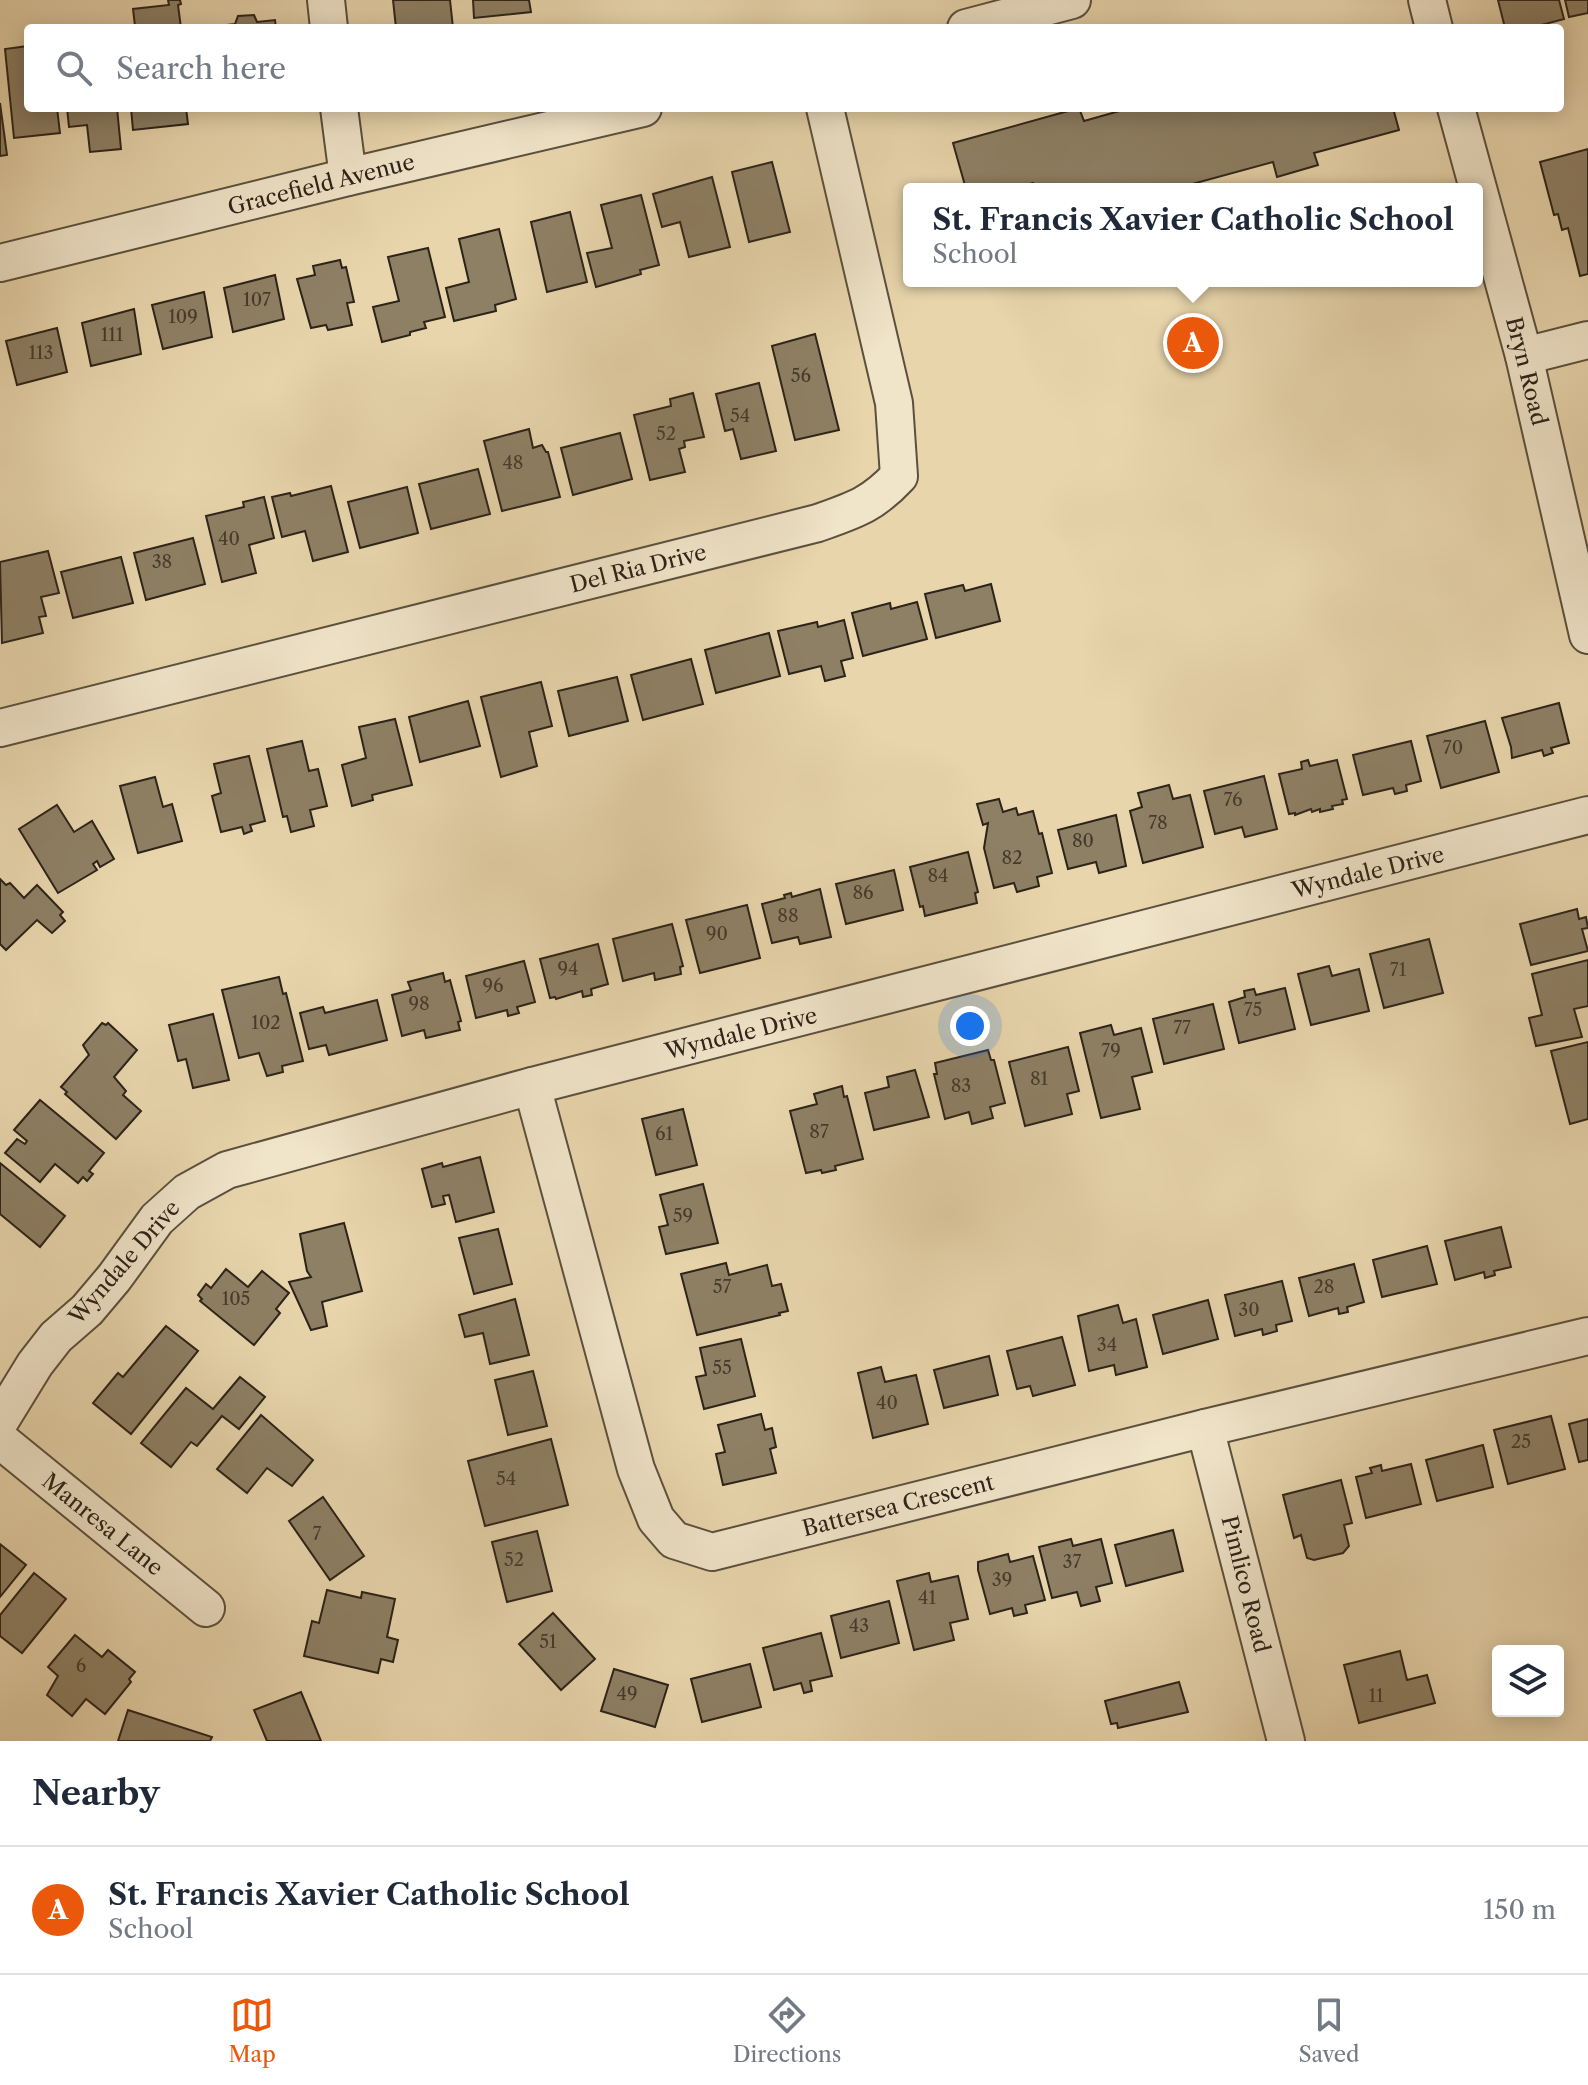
<!DOCTYPE html>
<style>
body{margin:0;font-family:"Libre Caslon Text",serif;background:#f6f6f7;color:#1f2937}
.controls{position:absolute;right:24px;bottom:24px;display:grid;overflow:hidden;border-radius:8px;box-shadow:0 4px 20px #0003}
.controls button{width:72px;height:72px;display:grid;place-items:center;padding:0;border:0;border-bottom:2px solid #e0e1e3;background:#fff;color:#1f2937;font:40px sans-serif}
.you{position:absolute;left:970px;top:1026px;width:28px;height:28px;margin:-20px;border:6px solid #fff;border-radius:50%;background:#1a73e8;box-shadow:0 0 0 12px #1a73e833}
.badge{display:grid;place-items:center;width:52px;height:52px;border-radius:50%;background:#ea580c;color:#fff;font-size:26px;font-weight:700}
.pin{position:absolute;translate:-50% -50%;border:4px solid #fff;box-shadow:0 2px 8px #0006}
.popup{position:absolute;left:903px;top:183px;width:580px;height:104px;box-sizing:border-box;display:grid;place-content:center;border-radius:8px;background:#fff;filter:drop-shadow(0 2px 6px #0005);font-size:26px;white-space:nowrap;color:#747a83}
.popup b{font-size:30px;color:#1f2937}
.popup::after{content:'';position:absolute;left:50%;top:100%;margin-left:-16px;border:16px solid transparent;border-top-color:#fff}
.list{margin:0;padding:0;list-style:none}
h2{display:flex;justify-content:space-between;align-items:center;height:104px;margin:0;padding:0 32px;font-size:34px}
h2 small{font-size:26px;font-weight:400;color:#747a83}
.list li{display:grid;grid-template-columns:52px 1fr auto;gap:24px;align-items:center;box-sizing:border-box;height:128px;padding:0 32px;border-top:2px solid #e0e1e3}
.list b{display:block;font-size:30px;white-space:nowrap}
.list p{margin:0;font-size:26px;white-space:nowrap;color:#747a83}
.list em{font-size:26px;font-style:normal;color:#747a83}
.icon{flex:none;width:44px;height:44px;fill:none;stroke:currentColor;stroke-width:2;stroke-linecap:round;stroke-linejoin:round}
.map{position:relative;flex:none;width:1588px;height:1741px;overflow:hidden}
.search{position:absolute;background:#fff;box-shadow:0 4px 20px #0003;left:24px;right:24px;top:24px;height:88px;display:flex;align-items:center;gap:20px;box-sizing:border-box;padding:0 28px;border-radius:8px;color:#747a83;font-size:30px}
.sheet{height:232px;background:#fff}
nav{display:flex;justify-content:space-around;align-items:center;box-sizing:border-box;height:112px;border-top:2px solid #e0e1e3;background:#fff;font-size:22px;color:#747a83}
nav a{display:grid;justify-items:center;gap:4px}
nav .on{color:#ea580c}
.map>svg:first-child{display:block}
.building{fill:#8e8065;stroke:#2c2319;stroke-width:2}
.lines{fill:none;stroke-linecap:round;stroke-linejoin:round}
.street-casing{stroke:#5b503e;stroke-width:40}
.street{stroke:#f0e4c9;stroke-width:36}
.labels{text-anchor:middle;stroke-width:7;stroke-linejoin:round;paint-order:stroke}
.number-label{font-size:18px;fill:#443a2c}
.street-label{font-size:22px;fill:#2c2319;stroke:#f0e4c9}
</style>
<div class="map">
<svg width="1588" height="1741" viewBox="0 0 1588 1741">
<rect width="100%" height="100%" fill="#e8d5ac"/>
<filter id="stains"><feTurbulence type="fractalNoise" baseFrequency=".0025" numOctaves="4"/><feColorMatrix values="0 0 0 0 .2 0 0 0 0 .09 0 0 0 0 .02 0 0 0 .5 -.17"/></filter>
<radialGradient id="worn" r=".72"><stop offset=".6" stop-color="#630" stop-opacity="0"/><stop offset="1" stop-color="#630" stop-opacity=".3"/></radialGradient>
<g class="building">
<path d="M168 0H180L181 4 178 5 181 28 135 26 133 9 169 5Z"/>
<path d="M393 0H450L453 28H396Z"/>
<path d="M473 0H529L531 12 474 18Z"/>
<path d="M1498 0H1559L1564 19 1530 28H1505Z"/>
<path d="M1565 0H1588V13L1569 17Z"/>
<path d="M254 15 257 22 275 20 276 28H202L235 24 238 16Z"/>
<path d="M28 46V108H57L60 133 14 138 5 49Z"/>
<path d="M0 103 7 155 0 156Z"/>
<path d="M67 108H117L121 149 90 152 87 125 69 127Z"/>
<path d="M131 108H186L188 124 133 130Z"/>
<path d="M1079 108 1084 121 1130 108H1393L1399 130 1314 153 1318 165 1277 177 1273 162 1174 189H1034L1033 183 1012 189H966L953 143Z"/>
<path d="M1588 149V274L1580 276 1568 228 1562 230 1558 214 1554 215 1540 162Z"/>
<path d="M772 162 790 232 749 242 732 172Z"/>
<path d="M712 177 730 247 689 257 680 222 662 227 653 194Z"/>
<path d="M641 195 659 265 640 270 641 274 596 287 587 253 612 248 601 205Z"/>
<path d="M570 212 587 282 547 292 531 222Z"/>
<path d="M499 229 516 299 495 305 496 311 454 321 446 288 469 282 459 239Z"/>
<path d="M428 248 445 317 424 322 426 328 410 332V335L382 342 373 307 399 301 388 257Z"/>
<path d="M340 260 342 268 346 267 354 302 347 303 352 325 328 330 326 325 311 328 297 279 315 275 313 266Z"/>
<path d="M275 275 284 319 233 332 224 288Z"/>
<path d="M204 292 212 337 163 349 152 305Z"/>
<path d="M134 309 141 354 91 366 82 323Z"/>
<path d="M57 328 67 372 17 385 6 341Z"/>
<path d="M815 334 839 430 795 440 772 346Z"/>
<path d="M759 383 776 451 741 459 733 429 725 431 716 394Z"/>
<path d="M693 393 704 437 684 441 685 447 679 449 685 472 650 480 634 415 671 406 670 399Z"/>
<path d="M529 429 533 448 542 445 546 452H548L560 497 502 511 484 441Z"/>
<path d="M620 433 632 479 573 495 561 448Z"/>
<path d="M478 469 490 514 431 529 419 484Z"/>
<path d="M331 486 348 552 313 561 305 531 282 537 272 497 290 493 291 496Z"/>
<path d="M407 487 418 533 360 548 348 502Z"/>
<path d="M264 497 274 538 249 545 256 573 222 582 206 516 244 507 243 502Z"/>
<path d="M193 538 205 584 146 600 134 553Z"/>
<path d="M48 551 59 593 41 597 46 616 39 617 43 633 2 643 0 562Z"/>
<path d="M121 557 133 603 73 618 61 572Z"/>
<path d="M991 584 1000 621 936 638 925 594 963 585 965 591Z"/>
<path d="M917 602 927 639 863 656 852 613 890 603 891 609Z"/>
<path d="M844 620 853 658 841 661 845 676 825 681 821 666 789 674 778 631 817 622 818 627Z"/>
<path d="M769 633 780 676 716 693 705 650Z"/>
<path d="M691 659 703 704 643 720 631 675Z"/>
<path d="M617 677 628 721 569 736 558 691Z"/>
<path d="M541 682 552 726 529 732 537 766 501 777 481 697Z"/>
<path d="M468 701 480 746 420 762 409 717Z"/>
<path d="M1559 703 1569 743 1551 748 1553 753 1544 756 1542 750 1512 758 1511 747 1502 718Z"/>
<path d="M395 719 412 785 372 795 373 800 352 806 342 765 366 758 359 727Z"/>
<path d="M1485 721 1499 772 1441 788 1427 736Z"/>
<path d="M302 741 309 771 318 769 327 806 310 810 314 826 291 832 287 816 283 817 267 749Z"/>
<path d="M1411 741 1421 781 1406 785 1407 791 1395 794 1393 788 1363 795 1353 755Z"/>
<path d="M249 756 265 821 250 825 252 831 244 834 242 827 221 832 212 796 221 793 214 764Z"/>
<path d="M1308 760 1310 766 1337 760 1347 799 1342 800 1343 804 1332 806 1333 809 1320 812V809L1312 812 1311 809 1295 815V813L1289 814 1279 774 1302 769 1301 762Z"/>
<path d="M1264 776 1277 829 1245 837 1242 827 1215 834 1204 791Z"/>
<path d="M155 777 163 807 172 804 182 841 138 853 120 786Z"/>
<path d="M1169 785 1173 799 1190 795 1203 847 1143 863 1130 811 1142 807 1138 793Z"/>
<path d="M999 799 1003 812 1016 808 1018 815 1033 811 1039 834 1042 833 1052 873 1037 877 1039 886 1017 892 1014 883 994 888 984 848 988 823 983 825 977 804Z"/>
<path d="M57 805 74 832 92 821 114 859 100 867 97 861 93 864 97 870 58 893 19 829Z"/>
<path d="M1116 815 1126 866 1099 873 1096 862 1068 869 1058 830Z"/>
<path d="M968 852 978 892 975 893 977 903 925 916 923 906 920 907 910 867Z"/>
<path d="M894 870 903 910 846 924 836 884Z"/>
<path d="M0 879 6 885 10 883 24 898 37 885 63 912 60 915 65 921 52 933 37 920 6 950 0 944Z"/>
<path d="M820 889 831 937 800 944 798 937 772 943 762 904 785 898 784 895 791 893 792 897Z"/>
<path d="M747 905 760 958 700 973 686 920Z"/>
<path d="M1577 909 1579 919 1586 917 1588 928 1582 929 1588 951 1531 965 1520 924Z"/>
<path d="M672 924 683 966 680 967 681 974 655 980 654 973 623 981 613 939Z"/>
<path d="M1429 939 1443 993 1384 1008 1370 954Z"/>
<path d="M598 944 608 984 591 989 592 995 583 997 582 991 556 999 555 997 550 998 540 959Z"/>
<path d="M1588 960V1006L1574 1009 1582 1037 1536 1046 1529 1018 1542 1015 1532 974Z"/>
<path d="M524 961 535 1002 517 1007 519 1013 508 1016 507 1010 476 1018 466 976Z"/>
<path d="M1329 966 1332 976 1359 969 1369 1011 1311 1025 1298 974Z"/>
<path d="M443 973 445 982 450 980 461 1021 458 1022 460 1030 426 1038 424 1030 402 1036 392 995 411 990 408 982Z"/>
<path d="M279 977 283 994 286 993 303 1061 282 1066 283 1072 267 1076 259 1053 239 1058 222 990Z"/>
<path d="M1285 988 1295 1029 1239 1043 1229 1002 1245 997 1244 991 1254 989 1256 995Z"/>
<path d="M377 1000 387 1040 329 1055 326 1045 309 1049 300 1013 323 1007 325 1013Z"/>
<path d="M1213 1004 1224 1049 1164 1064 1153 1019Z"/>
<path d="M213 1014 229 1080 193 1088 186 1059 178 1061 169 1025Z"/>
<path d="M102 1023 106 1025 108 1023 137 1050 114 1077 126 1091 123 1095 141 1111 116 1139 65 1094 67 1092 61 1087 89 1055 83 1045Z"/>
<path d="M1111 1025 1114 1035 1141 1028 1152 1072 1132 1077 1140 1109 1101 1118 1080 1033Z"/>
<path d="M1588 1042V1119L1570 1124 1551 1051Z"/>
<path d="M1068 1047 1079 1091 1067 1094 1072 1114 1025 1126 1009 1062Z"/>
<path d="M988 1050 991 1060H994L1005 1103 990 1107 993 1118 972 1124 969 1112 945 1119 934 1074H937L935 1063Z"/>
<path d="M915 1070 929 1117 874 1130 865 1093 889 1087 887 1077Z"/>
<path d="M842 1086 844 1097 847 1096 863 1159 835 1166 836 1170 822 1173 821 1170 806 1173 790 1111 817 1104 814 1094Z"/>
<path d="M40 1100 104 1153 89 1171 93 1174 87 1181 83 1177 78 1183 55 1164 40 1182 5 1153 17 1139 25 1144 27 1141 14 1130Z"/>
<path d="M683 1109 697 1165 656 1175 642 1119Z"/>
<path d="M480 1157 494 1212 456 1222 449 1195 443 1196 445 1204 432 1207 422 1169 442 1163 443 1167Z"/>
<path d="M0 1163 65 1216 40 1247 0 1214Z"/>
<path d="M703 1184 718 1243 666 1254 659 1227 668 1225 660 1195Z"/>
<path d="M344 1223 362 1291 322 1302 327 1326 311 1330 289 1282 311 1277 307 1271 300 1234Z"/>
<path d="M1501 1227 1511 1267 1494 1271 1495 1275 1485 1278 1484 1272 1455 1280 1445 1241Z"/>
<path d="M498 1229 512 1284 474 1294 459 1238Z"/>
<path d="M1427 1246 1437 1284 1382 1297 1373 1260Z"/>
<path d="M726 1263 729 1275 767 1265 772 1286 781 1284 788 1311 779 1313 780 1315 697 1335 681 1274Z"/>
<path d="M1354 1264 1364 1302 1347 1307 1348 1312 1339 1314 1338 1308 1309 1316 1299 1278Z"/>
<path d="M226 1269 248 1287 262 1271 289 1293 276 1309 280 1313 254 1345 200 1301 202 1299 198 1295 206 1284 211 1288Z"/>
<path d="M1282 1281 1292 1321 1276 1325 1277 1331 1263 1335 1262 1329 1235 1336 1225 1295Z"/>
<path d="M515 1299 529 1355 490 1364 483 1333 465 1337 459 1315Z"/>
<path d="M1208 1300 1218 1339 1163 1354 1153 1315Z"/>
<path d="M1118 1305 1123 1323 1136 1319 1147 1367 1116 1375 1114 1365 1089 1371 1078 1316Z"/>
<path d="M166 1326 198 1351 131 1434 93 1403 118 1373 123 1377Z"/>
<path d="M1062 1337 1075 1385 1033 1396 1030 1386 1017 1389 1007 1351Z"/>
<path d="M741 1339 755 1396 704 1409 696 1377 706 1375 700 1348Z"/>
<path d="M989 1356 998 1395 944 1408 934 1370Z"/>
<path d="M881 1367 885 1382 916 1375 928 1424 873 1438 858 1373Z"/>
<path d="M533 1371 547 1426 508 1435 495 1380Z"/>
<path d="M240 1377 265 1397 239 1429 222 1416 197 1446 191 1442 171 1467 141 1443 186 1388 213 1409Z"/>
<path d="M761 1414 765 1430 772 1428 776 1447 770 1449 776 1473 723 1485 716 1454 725 1452 718 1425Z"/>
<path d="M261 1415 313 1460 292 1486 267 1468 247 1493 217 1469Z"/>
<path d="M1551 1416 1565 1469 1508 1484 1494 1430Z"/>
<path d="M1588 1419V1460L1579 1462 1569 1424Z"/>
<path d="M551 1439 568 1505 485 1526 468 1461Z"/>
<path d="M1483 1445 1493 1487 1437 1501 1426 1460Z"/>
<path d="M1411 1464 1421 1504 1366 1518 1356 1477 1372 1473 1370 1468 1381 1465 1382 1471Z"/>
<path d="M1341 1480 1352 1523 1344 1525 1349 1546 1343 1553 1314 1560 1307 1558 1301 1535 1294 1538 1283 1495Z"/>
<path d="M323 1497 364 1556 330 1580 289 1521Z"/>
<path d="M1173 1530 1183 1571 1126 1586 1115 1545Z"/>
<path d="M537 1531 552 1591 507 1602 492 1542Z"/>
<path d="M1071 1539 1073 1546 1101 1539 1112 1583 1096 1587 1100 1601 1081 1606 1077 1592 1052 1598 1039 1547Z"/>
<path d="M0 1544 26 1565 0 1597Z"/>
<path d="M1008 1554 1010 1562 1033 1556 1045 1600 1025 1605 1027 1613 1014 1616 1012 1608 990 1614 978 1570V1562Z"/>
<path d="M34 1573 66 1599 22 1653 0 1636V1615Z"/>
<path d="M929 1573 931 1582 958 1576 968 1619 950 1623 954 1640 914 1650 897 1581Z"/>
<path d="M327 1590 361 1598 362 1592 395 1599 387 1637 398 1640 393 1662 381 1659 378 1673 304 1656 312 1621 319 1623Z"/>
<path d="M889 1601 899 1643 841 1658 831 1616Z"/>
<path d="M553 1613 595 1659 561 1690 519 1644Z"/>
<path d="M821 1633 832 1676 810 1681 812 1691 804 1693 801 1683 774 1690 763 1648Z"/>
<path d="M75 1635 102 1657 108 1650 135 1672 129 1679 131 1682 105 1714 86 1699 72 1716 47 1695 58 1676 48 1667Z"/>
<path d="M1400 1651 1407 1680 1427 1675 1435 1703 1359 1723 1344 1665Z"/>
<path d="M750 1664 761 1707 702 1722 691 1679Z"/>
<path d="M614 1669 668 1685 655 1727 601 1711Z"/>
<path d="M1179 1682 1188 1712 1118 1728 1117 1723 1111 1724 1105 1701Z"/>
<path d="M301 1692 321 1741H267L254 1710Z"/>
<path d="M128 1710 212 1737 210 1741H118Z"/>
</g>
<g class="lines">
<defs>
<g id="street">
<path d="M326 0 329 28"/>
<path d="M1427 0 1434 28"/>
<path d="M966 28 1072 0"/>
<path d="M339 108 348 177"/>
<path d="M1456 108 1524 356 1588 635"/>
<path d="M0 263 348 177 643 108"/>
<path d="M1524 356 1588 340"/>
<path d="M0 728 818 523C855 510 872 505 899 476L894 403 825 108"/>
<path d="M532 1086 636 1469 656 1519 674 1540 712 1552 1205 1428 1588 1336"/>
<path d="M0 1421 35 1364 56 1337 87 1310 114 1278 157 1219 187 1192 227 1170 532 1086 1588 815"/>
<path d="M1205 1428 1286 1741"/>
<path d="M0 1440 206 1608"/>
</g>
</defs>
<use href="#street" class="street-casing"/>
<use href="#street" class="street"/>
</g>
<g class="labels">
<g class="number-label">
<text x="257" y="306">107</text>
<text x="183" y="323">109</text>
<text x="112" y="341">111</text>
<text x="41" y="359">113</text>
<text x="801" y="382">56</text>
<text x="740" y="422">54</text>
<text x="666" y="440">52</text>
<text x="513" y="469">48</text>
<text x="229" y="545">40</text>
<text x="162" y="568">38</text>
<text x="1453" y="754">70</text>
<text x="1233" y="806">76</text>
<text x="1158" y="829">78</text>
<text x="1083" y="847">80</text>
<text x="1012" y="864">82</text>
<text x="938" y="882">84</text>
<text x="863" y="899">86</text>
<text x="788" y="922">88</text>
<text x="717" y="940">90</text>
<text x="568" y="975">94</text>
<text x="1398" y="976">71</text>
<text x="493" y="992">96</text>
<text x="419" y="1010">98</text>
<text x="1253" y="1016">75</text>
<text x="266" y="1029">102</text>
<text x="1182" y="1034">77</text>
<text x="1111" y="1057">79</text>
<text x="1039" y="1085">81</text>
<text x="961" y="1092">83</text>
<text x="819" y="1138">87</text>
<text x="664" y="1140">61</text>
<text x="683" y="1222">59</text>
<text x="722" y="1293">57</text>
<text x="1324" y="1293">28</text>
<text x="236" y="1305">105</text>
<text x="1249" y="1316">30</text>
<text x="1107" y="1351">34</text>
<text x="722" y="1374">55</text>
<text x="887" y="1409">40</text>
<text x="1521" y="1448">25</text>
<text x="506" y="1485">54</text>
<text x="317" y="1540">7</text>
<text x="514" y="1566">52</text>
<text x="1072" y="1568">37</text>
<text x="1002" y="1586">39</text>
<text x="927" y="1604">41</text>
<text x="859" y="1632">43</text>
<text x="548" y="1648">51</text>
<text x="81" y="1672">6</text>
<text x="627" y="1700">49</text>
<text x="1376" y="1702">11</text>
</g>
<g class="street-label">
<text transform="translate(321 184) rotate(-14)" y="8">Gracefield Avenue</text>
<text transform="translate(1527 371) rotate(76)" y="8">Bryn Road</text>
<text transform="translate(638 568) rotate(-14)" y="8">Del Ria Drive</text>
<text transform="translate(1368 872) rotate(-14)" y="8">Wyndale Drive</text>
<text transform="translate(741 1033) rotate(-14)" y="8">Wyndale Drive</text>
<text transform="translate(124 1262) rotate(-49)" y="8">Wyndale Drive</text>
<text transform="translate(898 1505) rotate(-14)" y="8">Battersea Crescent</text>
<text transform="translate(103 1524) rotate(39)" y="8">Manresa Lane</text>
<text transform="translate(1246 1584) rotate(76)" y="8">Pimlico Road</text>
</g>
</g>
<rect width="100%" height="100%" filter="url(#stains)"/>
<rect width="100%" height="100%" fill="url(#worn)"/>
</svg>
<div class="controls">
<button><svg class="icon" aria-label="layers" viewBox="0 0 24 24"><path d="M12 4l9 5-9 5-9-5zM3 14l9 5 9-5"/></svg></button>
</div>
<div class="you"></div>
<div class="pin badge" style="left:1193px;top:343px">A</div>
<div class="popup"><b>St. Francis Xavier Catholic School</b>School</div>
<div class="search"><svg class="icon" aria-label="search" viewBox="0 0 24 24"><circle cx="10" cy="10" r="6"/><path d="M15 15l6 6"/></svg>Search here</div>
</div>
<section class="sheet">
<h2>Nearby<small></small></h2>
<ul class="list">
<li><span class="badge">A</span><div><b>St. Francis Xavier Catholic School</b><p>School</p></div><em>150 m</em></li>
</ul>
</section>
<nav>
<a class="on"><svg class="icon" aria-label="map" viewBox="0 0 24 24"><path d="M3 6l6-2 6 2 6-2v14l-6 2-6-2-6 2zM9 4v14M15 6v14"/></svg>Map</a>
<a><svg class="icon" aria-label="directions" viewBox="0 0 24 24"><path d="M12 3l9 9-9 9-9-9zM9 14v-3h6M13 9l2 2-2 2"/></svg>Directions</a>
<a><svg class="icon" aria-label="saved" viewBox="0 0 24 24"><path d="M7 4h10v16l-5-4-5 4z"/></svg>Saved</a>
</nav>
